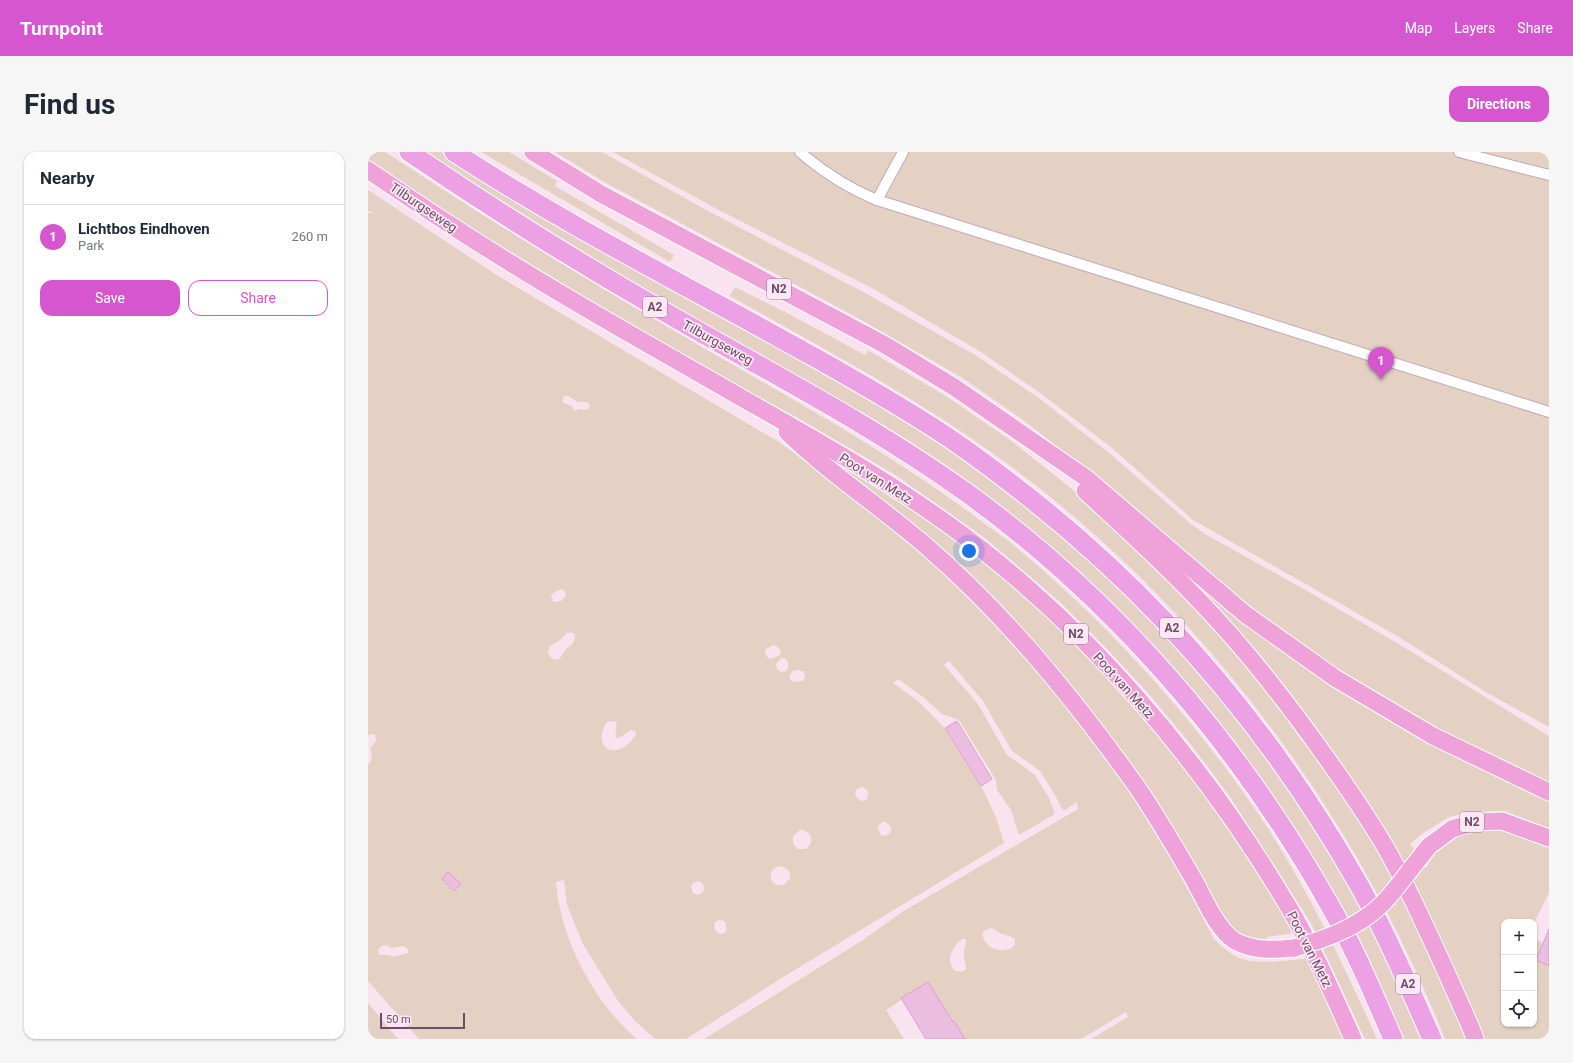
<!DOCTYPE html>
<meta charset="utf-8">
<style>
body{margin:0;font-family:Roboto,sans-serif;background:#f6f6f7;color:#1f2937}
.controls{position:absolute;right:12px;bottom:12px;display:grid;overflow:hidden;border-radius:8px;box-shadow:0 1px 3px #0004}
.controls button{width:36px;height:36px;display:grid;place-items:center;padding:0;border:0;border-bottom:1px solid #e0e1e3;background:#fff;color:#1f2937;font:20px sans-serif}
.scale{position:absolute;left:12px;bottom:10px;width:85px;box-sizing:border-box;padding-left:4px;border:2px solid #6e4c67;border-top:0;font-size:11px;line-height:14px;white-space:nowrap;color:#6e4c67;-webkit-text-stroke:3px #fce8f4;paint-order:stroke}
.you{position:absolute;left:601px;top:399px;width:14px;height:14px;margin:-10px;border:3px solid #fff;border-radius:50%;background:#1a73e8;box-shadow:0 0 0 6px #1a73e833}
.badge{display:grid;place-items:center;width:26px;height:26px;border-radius:50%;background:#d556ce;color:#fff;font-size:13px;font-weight:700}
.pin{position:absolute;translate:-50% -33px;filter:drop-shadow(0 1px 2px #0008)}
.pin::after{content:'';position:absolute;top:21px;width:14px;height:12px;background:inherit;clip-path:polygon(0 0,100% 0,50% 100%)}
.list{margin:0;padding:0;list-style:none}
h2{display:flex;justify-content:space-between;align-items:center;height:52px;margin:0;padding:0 16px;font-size:17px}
h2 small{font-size:13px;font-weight:400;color:#747a83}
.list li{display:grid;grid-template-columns:26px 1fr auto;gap:12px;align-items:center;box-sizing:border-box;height:64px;padding:0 16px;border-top:1px solid #e0e1e3}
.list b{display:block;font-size:15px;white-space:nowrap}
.list p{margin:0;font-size:13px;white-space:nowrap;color:#747a83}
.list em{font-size:13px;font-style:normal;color:#747a83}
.actions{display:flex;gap:8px;padding:12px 16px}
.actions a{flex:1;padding:9px 0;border:1px solid #d556ce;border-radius:12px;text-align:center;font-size:14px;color:#d556ce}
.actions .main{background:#d556ce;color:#fff}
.icon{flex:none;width:22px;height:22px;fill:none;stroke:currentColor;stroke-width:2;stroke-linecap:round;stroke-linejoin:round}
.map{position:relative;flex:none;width:1181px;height:887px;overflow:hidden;border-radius:12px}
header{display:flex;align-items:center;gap:24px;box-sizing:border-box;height:56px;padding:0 20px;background:#d556ce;color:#fff}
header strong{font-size:19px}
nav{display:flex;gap:22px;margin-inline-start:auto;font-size:14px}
.intro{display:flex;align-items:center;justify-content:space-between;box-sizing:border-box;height:96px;padding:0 24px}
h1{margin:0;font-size:28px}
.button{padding:10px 18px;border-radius:12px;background:#d556ce;color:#fff;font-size:14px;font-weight:700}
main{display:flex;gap:24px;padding:0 24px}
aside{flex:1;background:#fff;border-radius:12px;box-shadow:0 1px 3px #0004}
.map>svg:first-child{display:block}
.green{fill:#e4d1c4;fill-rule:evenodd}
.building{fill:#ebbee1;stroke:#dba0cf}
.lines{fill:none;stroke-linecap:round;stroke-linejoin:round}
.minor-casing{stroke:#c3a6bb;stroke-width:12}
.trunk-casing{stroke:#fff;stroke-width:19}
.motorway-casing{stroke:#fff;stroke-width:21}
.minor{stroke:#fff;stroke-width:10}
.trunk{stroke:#eea2d9;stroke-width:17}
.motorway{stroke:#eca1e5;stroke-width:19}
.trunk-bridge-casing{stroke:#fff;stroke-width:19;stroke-linecap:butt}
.trunk-bridge{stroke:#eea2d9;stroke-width:17}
.labels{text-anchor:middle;stroke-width:3.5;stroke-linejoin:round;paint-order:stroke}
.shield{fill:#fce8f4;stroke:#997b91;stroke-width:1}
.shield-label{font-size:12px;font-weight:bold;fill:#6e4c67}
.street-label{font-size:13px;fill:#6e4c67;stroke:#fce8f4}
</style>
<header>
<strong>Turnpoint</strong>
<nav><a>Map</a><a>Layers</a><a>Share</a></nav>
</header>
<div class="intro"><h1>Find us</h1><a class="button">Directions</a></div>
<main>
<aside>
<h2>Nearby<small></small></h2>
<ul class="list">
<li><span class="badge">1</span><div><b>Lichtbos Eindhoven</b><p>Park</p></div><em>260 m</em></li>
</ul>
<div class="actions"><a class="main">Save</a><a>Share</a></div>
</aside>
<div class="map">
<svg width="1181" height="887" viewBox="0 0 1181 887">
<rect width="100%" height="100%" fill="#f9e3ef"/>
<g class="green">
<path d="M0 0H17C122 69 229 134 337 197 428 249 520 300 605 363 619 374 635 384 649 396 746 477 838 579 906 686 946 750 978 818 1009 887H997L943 771 860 642 824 594 782 543 740 498 693 451 617 386 526 322 428 265 278 185 180 126 0 11Z"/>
<path d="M54 0H73L116 28 555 279 617 321 675 366 780 461 866 558 940 664 989 745 1008 781 1055 887H1035L994 798 925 677 662 380 200 93Z"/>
<path d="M113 0H141L189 29 187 34 306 103 302 110Z"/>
<path d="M187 0H234L342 60 499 142 609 204 672 247 740 300 823 372 837 382 934 436 1029 491 1181 584V632L1068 578 972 521 881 457 723 321 655 268 593 225 488 165 238 31Z"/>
<path d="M245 0H425L460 26 509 49 534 0H1181V575L1118 540 1031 485 825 368 744 296 675 243 613 200 504 136 345 55Z"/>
<path d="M437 0H532L509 39 506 41 488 35Z"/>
<path d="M0 38 130 124 411 290 518 369 554 399 650 494 727 590 763 642 809 717 846 787C853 794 864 804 874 807 890 812 923 809 940 806L977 887H723L760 865 758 860 713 887H594L555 834 518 858 536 887H336L495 788 534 760 710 657 709 650 697 658 694 657 687 643 672 619 644 599 615 549 581 509 576 513 610 552 639 603 667 623 681 646 687 662 651 683 643 658 629 638 628 628 591 568 574 562 554 544 530 527 525 531 550 549 575 574 615 638 628 665 636 691 412 827 318 887H287L267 869 250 849 215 792 199 753 196 728 188 730C192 786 226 851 269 887H51L0 829V612L2 611 4 606 2 596 9 588 6 582 0 583V61H8L0 59ZM196 244H200L210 250H219L222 254 221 256 217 258 211 257 206 259 204 254 196 251 194 249ZM194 437 197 439 198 444 193 449 188 450 185 449 183 443 189 439ZM204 480 207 483C207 491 203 493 198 497 195 500 194 505 190 508L183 506 180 501 182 494 191 489 199 481ZM405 493 409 494 413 500 412 503 402 507 399 505 397 501 398 497ZM413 506 418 507C421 512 421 514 418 519L413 520 409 517 408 512ZM430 518 436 520 437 525 435 529 426 530 422 528V523L425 519ZM243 569 248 570C250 575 246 580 248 586 255 586 257 581 263 578L267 579 268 582C250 612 222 596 239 570ZM494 635C501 637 502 642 498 648L493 649 489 646 487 642 489 637ZM515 670H518L523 675V680L519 683 514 684 510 677 511 673ZM432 678C440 678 444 683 443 691L438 697H430L425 692V684ZM412 714 416 715 422 720V726L416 733C406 734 402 730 403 721L405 717ZM330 729 334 731 336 735 335 740 330 743 325 741 323 735 325 731ZM352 768 356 769C359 773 359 776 357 781L353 782C347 780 345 776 347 770ZM622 776C627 777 629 780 634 782 639 784 642 783 647 787V793C636 804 618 797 614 783L616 779ZM594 787H598C599 794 595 797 596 804 596 809 598 812 598 817L593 820 587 819C577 809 584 795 594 787ZM19 793 23 796 35 794 40 797V801L26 805 21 803H11L10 798 13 794Z"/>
<path d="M367 135 419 161 497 203 500 198 581 246 642 288 704 337 761 388 809 435 896 533 975 642 1019 712 1042 756 1098 887H1077C986 658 831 450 630 305 546 244 452 195 362 144Z"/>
<path d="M417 279 515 338 571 377 621 415 679 464 726 510 768 556 845 651 880 703 928 781 899 785V787H882L863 776 821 710 700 531Z"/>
<path d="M821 426 872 467 1181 647V677L1136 659 1105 660 1081 665 1055 681 1042 692 1058 716 1067 701 1085 685 1107 677 1133 678 1181 693V741L1166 771 1136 770V872H1166V787L1181 793V887H1113L1052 749Z"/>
<path d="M0 851 30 887H0Z"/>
</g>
<g class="building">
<path d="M589 569 624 627 613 634 577 576Z"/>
<path d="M80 720 93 732 86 739 74 727Z"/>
<path d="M1181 777V814L1168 808Z"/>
<path d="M560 830 585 870 586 869 597 887H558L533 846Z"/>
</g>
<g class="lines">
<defs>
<g id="minor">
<path d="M432 0C455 20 480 36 509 48"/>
<path d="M535 0 509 48 1181 260"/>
<path d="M1091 0 1181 23"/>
</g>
<g id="trunk">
<path d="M165 0 233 42 517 193 586 235 718 326 877 462 967 526 1065 584 1181 640"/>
<path d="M0 18C28 37 56 56 84 74 167 128 253 177 339 226 420 273 505 318 581 373 717 471 835 610 920 754 945 796 965 842 985 887"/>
<path d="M419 280C462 322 513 355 558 394 639 464 707 548 769 635 789 664 808 697 826 728 836 746 849 778 867 789 886 799 905 798 926 796"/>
<path d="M717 339C766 384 816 430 860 480 899 524 934 571 967 618 987 647 1009 678 1025 709 1054 763 1078 820 1103 876L1107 887"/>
<path d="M1042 718 1061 694 1084 677 1107 670 1134 669 1181 686"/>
</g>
<g id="motorway">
<path d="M41 0C123 56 208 109 295 159 397 218 503 272 599 341 748 449 871 592 961 752 986 795 1005 841 1025 887"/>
<path d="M86 0C238 99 404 175 558 271 595 294 629 320 663 347 798 454 906 583 991 733 1019 783 1041 835 1064 887"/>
</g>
</defs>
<use href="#minor" class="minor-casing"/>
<use href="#trunk" class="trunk-casing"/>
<use href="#motorway" class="motorway-casing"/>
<use href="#minor" class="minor"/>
<use href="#trunk" class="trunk"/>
<use href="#motorway" class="motorway"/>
<defs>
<path id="trunk-bridge" d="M926 796C957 787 990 776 1014 752 1024 742 1033 730 1042 718"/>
</defs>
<use href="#trunk-bridge" class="trunk-bridge-casing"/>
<use href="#trunk-bridge" class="trunk-bridge"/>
</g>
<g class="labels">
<g class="shield">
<rect x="399" y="127" width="24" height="20" rx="3"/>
<rect x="275" y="145" width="24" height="20" rx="3"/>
<rect x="792" y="466" width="24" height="20" rx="3"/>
<rect x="696" y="472" width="24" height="20" rx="3"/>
<rect x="1092" y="660" width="24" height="20" rx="3"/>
<rect x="1028" y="822" width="24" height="20" rx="3"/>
</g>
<g class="shield-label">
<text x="411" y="141">N2</text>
<text x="287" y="159">A2</text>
<text x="804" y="480">A2</text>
<text x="708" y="486">N2</text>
<text x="1104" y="674">N2</text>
<text x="1040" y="836">A2</text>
</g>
<g class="street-label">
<text transform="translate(56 55) rotate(34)" y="5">Tilburgseweg</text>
<text transform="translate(350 190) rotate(29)" y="5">Tilburgseweg</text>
<text transform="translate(508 326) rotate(32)" y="5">Poot van Metz</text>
<text transform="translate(756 533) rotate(48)" y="5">Poot van Metz</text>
<text transform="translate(942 797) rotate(63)" y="5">Poot van Metz</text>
</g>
</g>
</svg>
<div class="controls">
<button>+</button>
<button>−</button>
<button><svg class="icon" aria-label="locate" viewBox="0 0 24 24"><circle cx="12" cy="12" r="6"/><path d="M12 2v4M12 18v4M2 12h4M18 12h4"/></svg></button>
</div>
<div class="scale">50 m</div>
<div class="you"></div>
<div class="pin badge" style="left:1013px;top:228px">1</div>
</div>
</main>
